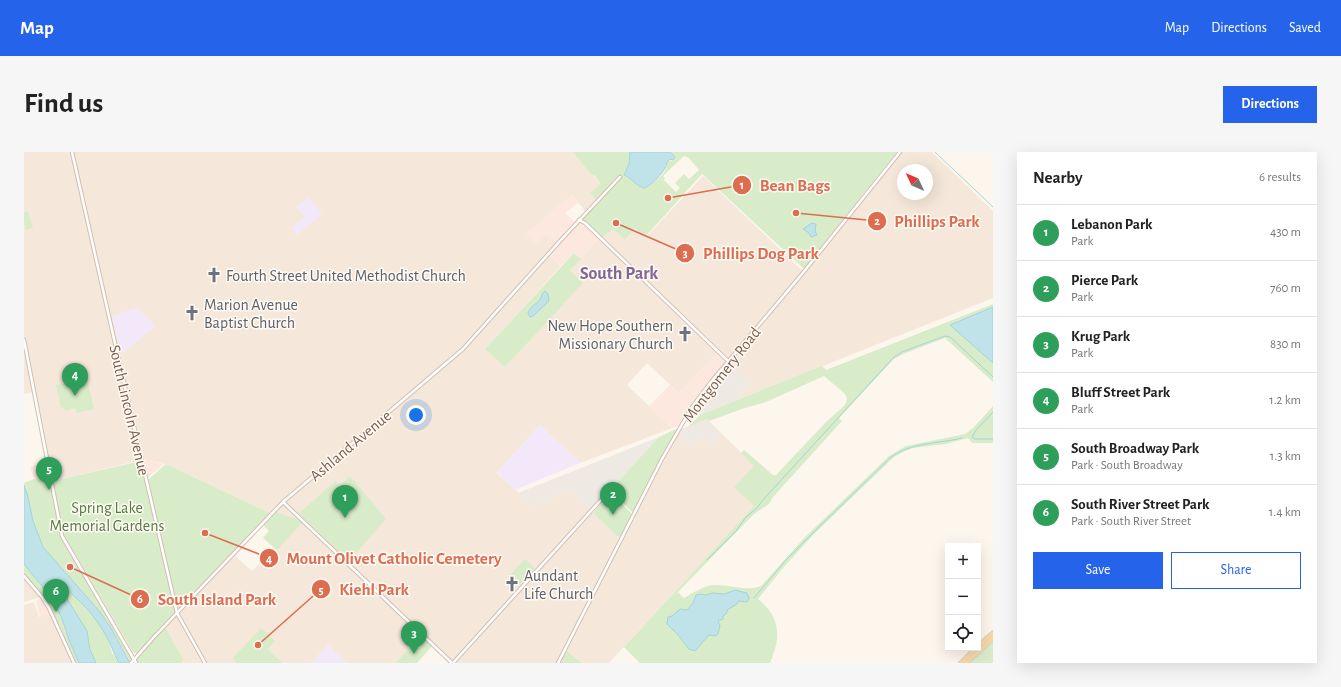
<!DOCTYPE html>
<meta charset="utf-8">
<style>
body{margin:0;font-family:"Alegreya Sans",sans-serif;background:#f6f6f6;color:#222}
.controls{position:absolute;right:12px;bottom:12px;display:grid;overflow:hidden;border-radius:0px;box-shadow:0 4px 16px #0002}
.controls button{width:36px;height:36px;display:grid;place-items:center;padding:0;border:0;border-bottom:1px solid #e0e0e0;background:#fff;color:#222;font:20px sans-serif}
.compass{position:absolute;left:873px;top:12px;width:36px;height:36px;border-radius:50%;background:#fff;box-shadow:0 4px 16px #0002;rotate:314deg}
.you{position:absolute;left:392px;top:263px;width:14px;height:14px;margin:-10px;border:3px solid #fff;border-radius:50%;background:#1a73e8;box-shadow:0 0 0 6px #1a73e833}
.badge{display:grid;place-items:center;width:26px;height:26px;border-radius:50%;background:#2563eb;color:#fff;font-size:13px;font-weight:700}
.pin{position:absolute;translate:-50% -33px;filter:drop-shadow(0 1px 2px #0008)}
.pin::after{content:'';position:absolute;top:21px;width:14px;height:12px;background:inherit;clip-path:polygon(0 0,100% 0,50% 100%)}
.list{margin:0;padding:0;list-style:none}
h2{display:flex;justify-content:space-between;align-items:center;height:52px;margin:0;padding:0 16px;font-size:17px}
h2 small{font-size:13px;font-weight:400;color:#767676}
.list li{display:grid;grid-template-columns:26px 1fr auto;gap:12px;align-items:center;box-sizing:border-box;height:56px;padding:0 16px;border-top:1px solid #e0e0e0}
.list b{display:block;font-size:15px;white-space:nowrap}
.list p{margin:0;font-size:13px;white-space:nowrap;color:#767676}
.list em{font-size:13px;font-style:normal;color:#767676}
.actions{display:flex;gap:8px;padding:12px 16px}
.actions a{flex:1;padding:9px 0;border:1px solid #2563eb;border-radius:0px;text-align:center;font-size:14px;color:#2563eb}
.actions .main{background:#2563eb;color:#fff}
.icon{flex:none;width:22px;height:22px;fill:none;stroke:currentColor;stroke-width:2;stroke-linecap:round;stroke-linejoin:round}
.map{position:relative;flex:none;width:969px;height:511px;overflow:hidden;border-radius:0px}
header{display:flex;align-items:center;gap:24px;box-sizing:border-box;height:56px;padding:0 20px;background:#2563eb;color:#fff}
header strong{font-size:19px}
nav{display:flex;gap:22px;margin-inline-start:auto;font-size:14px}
.intro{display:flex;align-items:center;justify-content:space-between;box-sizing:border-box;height:96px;padding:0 24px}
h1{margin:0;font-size:28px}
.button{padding:10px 18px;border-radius:0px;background:#2563eb;color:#fff;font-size:14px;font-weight:700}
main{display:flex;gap:24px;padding:0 24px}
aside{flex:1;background:#fff;border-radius:0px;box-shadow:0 4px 16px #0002}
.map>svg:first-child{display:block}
.residential{fill:#f5e8da;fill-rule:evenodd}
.commercial{fill:#fde8e0}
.industrial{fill:#efe9e4}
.education{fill:#f3e8fa}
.green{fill:#d8ecc9;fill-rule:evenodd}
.water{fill:#bfe3e8;stroke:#a5d3da}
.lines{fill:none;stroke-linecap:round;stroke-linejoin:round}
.stream{stroke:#a5d3da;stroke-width:1}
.minor-casing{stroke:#d1beb0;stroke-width:4.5}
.major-casing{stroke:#dad1cd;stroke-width:5.5}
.minor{stroke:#fff;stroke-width:2.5}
.major{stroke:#fbd9a5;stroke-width:3.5}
.labels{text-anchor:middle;stroke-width:3;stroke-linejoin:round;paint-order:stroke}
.worship-label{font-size:16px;fill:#5b616d;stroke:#fffaf3;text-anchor:start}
.street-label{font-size:16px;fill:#7a5c4d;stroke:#fffaf3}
.park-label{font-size:16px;fill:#537a41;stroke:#fffaf3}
.quarter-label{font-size:18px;font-weight:bold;fill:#846695;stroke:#fffaf3}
.leader{fill:none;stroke:#dc6d51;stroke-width:1.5}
.callout-dot{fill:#dc6d51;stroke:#fffaf3;stroke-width:1.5}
.mark-label{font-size:12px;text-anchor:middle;font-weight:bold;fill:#fff}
.callout-label{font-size:17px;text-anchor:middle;font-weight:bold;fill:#dc6d51;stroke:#fffaf3;stroke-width:3;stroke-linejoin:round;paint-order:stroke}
</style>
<header>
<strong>Map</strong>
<nav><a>Map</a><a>Directions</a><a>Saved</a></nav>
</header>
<div class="intro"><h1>Find us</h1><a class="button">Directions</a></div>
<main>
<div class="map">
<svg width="969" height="511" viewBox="0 0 969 511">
<rect width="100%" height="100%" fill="#fdf6ec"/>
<g class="residential">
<path d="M0 0H549L568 24 569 23 577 32 570 45 572 47 561 59 548 43 522 83 536 92 526 104 537 114 461 197 558 130 546 118 575 87 579 86 589 76 601 88 611 76 622 85 679 24 781 121 877 0H908L969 59V146L716 247 714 244 726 231 693 201 655 241 623 211 603 233 648 276 556 311 516 273 473 321 509 354 545 338 594 385 607 362V361L610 364 654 282 668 295 678 285 687 294 698 282 731 314 730 354 585 511H558L546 501 535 511H427L398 483 371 511H323L304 493 287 511H259L244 497 208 507 212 511H157L160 508 139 473 208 401 228 419 276 370 246 361 142 312 122 307 29 329 26 325 9 240 0 242ZM879 18H903V42H879Z"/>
<path d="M0 427H1L16 445 0 450Z"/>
<path d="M10 450 15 465 26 462 49 511H0V453Z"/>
</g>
<g class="commercial">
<path d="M548 43 554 51 541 61 550 69 558 71 575 87 557 107 550 101 537 114 526 104 536 92 522 83 511 92 502 81Z"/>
<path d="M693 200 703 209 665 256 654 274 648 276 625 254 646 233 655 241Z"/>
<path d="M122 307 140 312 122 327 119 308Z"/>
<path d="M13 313 15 315 23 314 25 324 10 327 6 315Z"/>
<path d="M18 446 27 462 16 465 12 449Z"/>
</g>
<g class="industrial">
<path d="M705 211 726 231 714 244 716 247 676 263 669 257Z"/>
<path d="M683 267 698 282 687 294 678 285 668 295 654 282 657 277Z"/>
<path d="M635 285 566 359 545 338 509 354 494 341Z"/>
</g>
<g class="education">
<path d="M284 45 298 62 273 83 267 76 281 65 272 55Z"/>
<path d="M114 156 121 164 125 167 131 175 97 202 88 164Z"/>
<path d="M516 273 556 311 491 338 473 320Z"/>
<path d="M304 493 323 511H287Z"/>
</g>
<g class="green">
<path d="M549 0H606L605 12 600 22 601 24 619 36C626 35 639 24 642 17 644 13 642 11 645 8L648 9 651 6 646 0H873L835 47 836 48 826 63 824 61 782 115 779 116 678 22 621 85 611 76 601 88 589 77 577 87 561 71 555 68 573 48 566 41 577 32 570 23 568 24ZM660 4 665 6 675 18 665 27 660 22 651 31 656 36 652 40 640 28 641 26 639 24Z"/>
<path d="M4 59 9 76 2 78 0 70V60Z"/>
<path d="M550 101 557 107 546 118 559 131 481 215 461 197Z"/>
<path d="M969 152V230L921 186 879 202 870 207 815 266 818 269 749 345 745 352 730 362 654 440 660 446C669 441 679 434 689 433 706 432 721 440 737 434L780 386 865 304 882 294 941 282 949 276 969 254V291H948L944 286 922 292 889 296 881 299 870 305 789 383 759 416 734 447C757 466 757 485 746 511H616L600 495 730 354 710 335 730 314 717 301 720 298 749 323H752L803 269 819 255 822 251 823 246 820 241 800 224 742 250 718 257 685 269 683 267 664 275 676 263 798 214 802 218Z"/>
<path d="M63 226 70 257 53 261 51 256 41 259 40 255 37 256 32 233Z"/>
<path d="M656 275 610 362 586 338 635 285Z"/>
<path d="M117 309 152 460 113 501H111L109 500 40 383 29 329Z"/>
<path d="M142 312 246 361 154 457 124 328Z"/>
<path d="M25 324 33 367 40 391 110 511H107L87 476 76 460 19 395 9 369 4 345 0 331 10 327Z"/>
<path d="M326 324 362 367 325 409 275 361 312 329 316 333Z"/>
<path d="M587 341 607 361V365L597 385 593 384 569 361 585 342Z"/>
<path d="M250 360 280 369 253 398 239 386 245 379 238 372Z"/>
<path d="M501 407 511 416 494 435 484 425Z"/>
<path d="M0 412 26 444 37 464 41 478 55 511H52L23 450 0 421Z"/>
<path d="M37 435H39L55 449 76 473 85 490 88 501 95 511H72L66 498 63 479 37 437Z"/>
<path d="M140 474 160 508 157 511H112L110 507Z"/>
<path d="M237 476 251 489 244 497 259 511H212L208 507Z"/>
<path d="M398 483 409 493 393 511H371Z"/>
<path d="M969 488V511H944Z"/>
<path d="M543 499 558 511H535L541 501Z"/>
</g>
<g class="water">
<path d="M606 0H646L651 5 649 8 646 7C642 10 643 14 640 18 635 25 628 33 620 36 613 34 607 26 600 23L605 12Z"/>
<path d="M788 71 792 72 791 79 793 83 787 85 785 81 779 77Z"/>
<path d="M521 139 524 142 525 149 509 164 506 165 504 161C506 155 512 152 516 148 518 144 518 141 521 139Z"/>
<path d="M969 155V211L926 173Z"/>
<path d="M0 333 4 345 9 369 19 395 76 460 87 476 106 511H95C89 501 87 491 81 482 71 464 55 447 39 435L37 437 63 479 66 498 72 511H55L45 488 37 464 26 444 0 412Z"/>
<path d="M711 438 723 441 725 446 723 450 715 449 713 452 703 458V461L699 464V467L694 469 696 474 694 482 691 484 685 483 671 499 665 497 655 484 643 472 644 465 648 464 656 457 663 458 669 451 672 443 677 442 681 443 688 441 701 442Z"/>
</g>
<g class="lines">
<g class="stream">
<path d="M911 0 969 55"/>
<path d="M969 260 952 278 948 285 951 287H969"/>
<path d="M683 408 712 379 722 365 733 356 738 349 869 206 878 200 921 184 926 185 969 225"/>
<path d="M730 446 762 408 795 375 866 306C887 290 914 292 938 286"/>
</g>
<defs>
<g id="minor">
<path d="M48 0 97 218 153 461 181 511"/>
<path d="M555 68 561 71 704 209"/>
<path d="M0 188 38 384 112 511"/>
<path d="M259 350 428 511"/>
<path d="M0 424 18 445 25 456 50 511"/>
<path d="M107 511 130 485 259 350 439 197 536 89 596 25"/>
<path d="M429 511 586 338"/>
<path d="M534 511 638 307 668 255 687 230 778 122 876 0"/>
</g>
<g id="major">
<path d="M954 494 969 481"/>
<path d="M937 511 952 496"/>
<path d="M942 511 969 486"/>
</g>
</defs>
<use href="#minor" class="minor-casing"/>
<use href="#major" class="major-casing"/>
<use href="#minor" class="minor"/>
<use href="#major" class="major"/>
</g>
<defs>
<symbol id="church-bare" viewBox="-9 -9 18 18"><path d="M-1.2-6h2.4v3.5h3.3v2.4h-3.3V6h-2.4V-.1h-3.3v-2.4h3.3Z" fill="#6b7280" stroke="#fffaf3" stroke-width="2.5" paint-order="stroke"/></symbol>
</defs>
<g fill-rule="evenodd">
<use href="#church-bare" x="179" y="112" width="22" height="22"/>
<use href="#church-bare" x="157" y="150" width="22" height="22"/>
<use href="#church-bare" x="650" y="171" width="22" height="22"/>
<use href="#church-bare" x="477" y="421" width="22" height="22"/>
</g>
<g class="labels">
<g class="worship-label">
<text x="202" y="129">Fourth Street United Methodist Church</text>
<text x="180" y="158">Marion Avenue<tspan x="180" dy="18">Baptist Church</tspan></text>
<text x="649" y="179" text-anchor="end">New Hope Southern<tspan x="649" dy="18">Missionary Church</tspan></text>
<text x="500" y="429">Aundant<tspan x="500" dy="18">Life Church</tspan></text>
</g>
<g class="street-label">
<text transform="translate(697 222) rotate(-52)" y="6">Montgomery Road</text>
<text transform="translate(106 258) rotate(77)" y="6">South Lincoln Avenue</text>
<text transform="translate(326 293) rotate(-40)" y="6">Ashland Avenue</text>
</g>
<g class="park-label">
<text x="83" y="361">Spring Lake<tspan x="83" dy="18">Memorial Gardens</tspan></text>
</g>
<g class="quarter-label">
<text x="595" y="127">South Park</text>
</g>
</g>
<path class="leader" d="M644 46L718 33M772 61L853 69M592 71L661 101M181 381L245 406M234 493L297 437M46 415L116 447"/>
<g class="callout-dot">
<circle cx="644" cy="46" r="4"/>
<circle cx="772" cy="61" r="4"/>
<circle cx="592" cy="71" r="4"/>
<circle cx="181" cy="381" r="4"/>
<circle cx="234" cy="493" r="4"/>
<circle cx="46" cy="415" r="4"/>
<circle cx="718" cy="33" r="10"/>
<circle cx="853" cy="69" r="10"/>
<circle cx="661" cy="101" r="10"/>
<circle cx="245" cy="406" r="10"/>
<circle cx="297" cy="437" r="10"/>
<circle cx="116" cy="447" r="10"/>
</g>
<g class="mark-label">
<text x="718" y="37">1</text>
<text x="853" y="73">2</text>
<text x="661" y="105">3</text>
<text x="245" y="411">4</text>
<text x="297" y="442">5</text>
<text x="116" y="451">6</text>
</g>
<g class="callout-label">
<text x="771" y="39">Bean Bags</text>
<text x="913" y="75">Phillips Park</text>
<text x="737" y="107">Phillips Dog Park</text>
<text x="370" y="412">Mount Olivet Catholic Cemetery</text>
<text x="350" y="443">Kiehl Park</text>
<text x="193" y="453">South Island Park</text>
</g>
</svg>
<div class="controls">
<button>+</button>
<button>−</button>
<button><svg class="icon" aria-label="locate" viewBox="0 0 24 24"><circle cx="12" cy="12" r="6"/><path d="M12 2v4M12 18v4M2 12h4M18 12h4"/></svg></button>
</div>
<svg class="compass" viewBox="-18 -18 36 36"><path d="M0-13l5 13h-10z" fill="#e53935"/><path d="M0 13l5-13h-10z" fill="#767676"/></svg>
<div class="you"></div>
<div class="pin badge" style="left:321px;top:366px;background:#2e9e5b">1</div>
<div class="pin badge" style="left:589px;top:363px;background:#2e9e5b">2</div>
<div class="pin badge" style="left:390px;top:502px;background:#2e9e5b">3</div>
<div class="pin badge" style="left:51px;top:244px;background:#2e9e5b">4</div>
<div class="pin badge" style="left:25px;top:338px;background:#2e9e5b">5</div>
<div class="pin badge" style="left:32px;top:460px;background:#2e9e5b">6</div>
</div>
<aside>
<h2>Nearby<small>6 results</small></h2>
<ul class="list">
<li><span class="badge" style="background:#2e9e5b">1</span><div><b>Lebanon Park</b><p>Park</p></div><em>430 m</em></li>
<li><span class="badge" style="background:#2e9e5b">2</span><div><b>Pierce Park</b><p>Park</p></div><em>760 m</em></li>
<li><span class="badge" style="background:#2e9e5b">3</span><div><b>Krug Park</b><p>Park</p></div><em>830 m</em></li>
<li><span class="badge" style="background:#2e9e5b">4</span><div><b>Bluff Street Park</b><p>Park</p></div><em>1.2 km</em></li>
<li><span class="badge" style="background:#2e9e5b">5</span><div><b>South Broadway Park</b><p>Park · South Broadway</p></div><em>1.3 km</em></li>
<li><span class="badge" style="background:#2e9e5b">6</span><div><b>South River Street Park</b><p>Park · South River Street</p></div><em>1.4 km</em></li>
</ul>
<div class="actions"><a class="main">Save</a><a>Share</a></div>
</aside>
</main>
